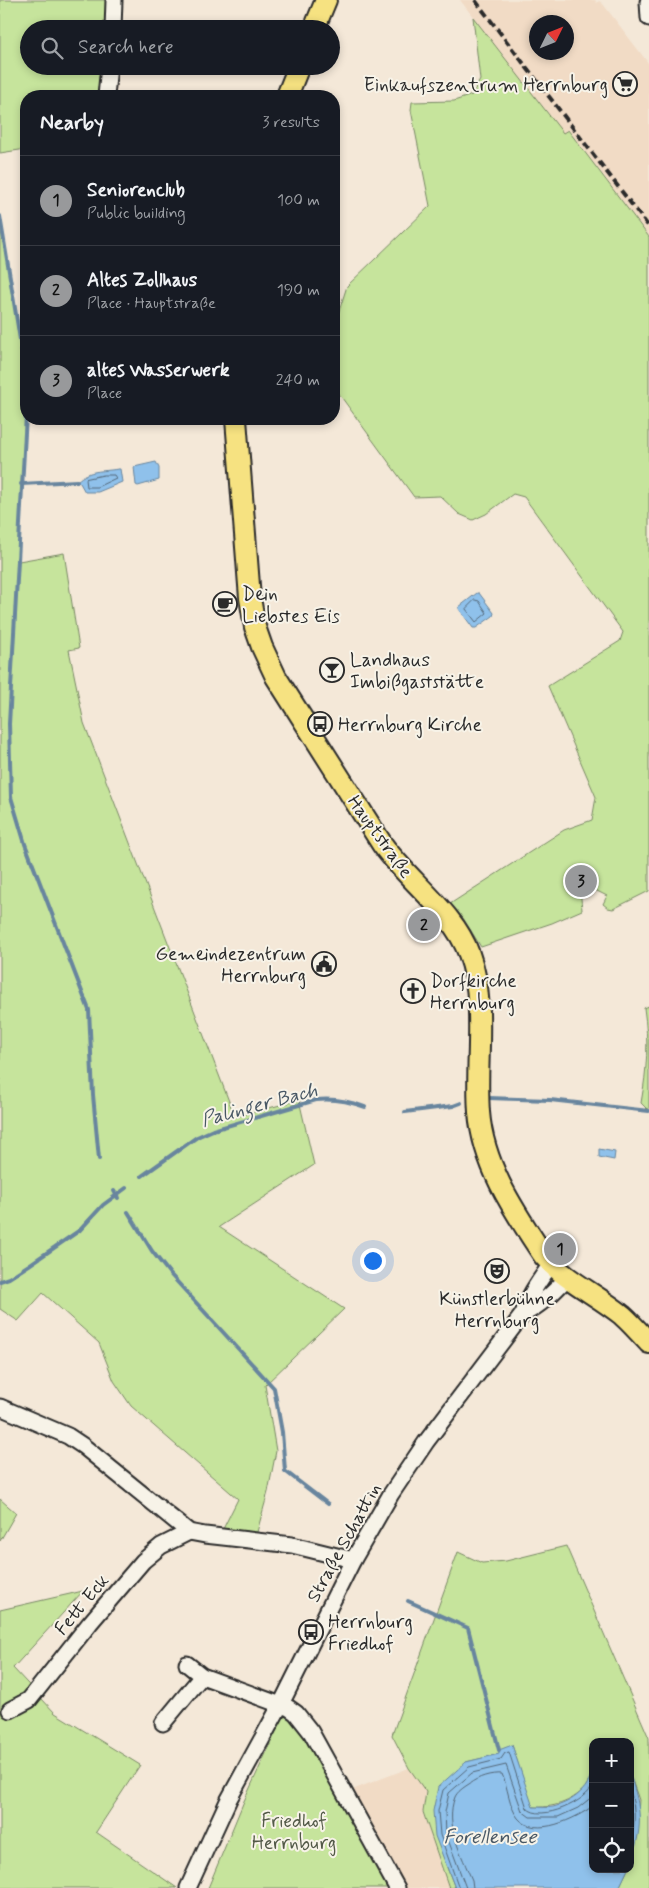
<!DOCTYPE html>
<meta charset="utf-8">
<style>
body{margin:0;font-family:Mynerve,sans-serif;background:#242831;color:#f1f3f6}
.controls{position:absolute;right:15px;bottom:15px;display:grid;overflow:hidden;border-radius:10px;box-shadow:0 2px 8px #0003}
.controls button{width:45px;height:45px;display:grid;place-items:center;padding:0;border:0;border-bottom:1px solid #363941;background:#171b24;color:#f1f3f6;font:25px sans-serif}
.compass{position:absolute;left:529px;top:15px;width:45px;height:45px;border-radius:50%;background:#171b24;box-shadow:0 2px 8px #0003;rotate:47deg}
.you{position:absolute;left:372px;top:1260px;width:18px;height:18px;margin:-12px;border:4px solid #fff;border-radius:50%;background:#1a73e8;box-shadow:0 0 0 8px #1a73e833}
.badge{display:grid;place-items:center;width:32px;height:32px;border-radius:50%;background:#98999b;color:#111;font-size:16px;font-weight:700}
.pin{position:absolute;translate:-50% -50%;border:2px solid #fff;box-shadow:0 1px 5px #0006}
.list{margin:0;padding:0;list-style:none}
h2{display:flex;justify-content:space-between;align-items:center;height:65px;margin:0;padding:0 20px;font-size:21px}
h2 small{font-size:16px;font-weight:400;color:#9ea1a6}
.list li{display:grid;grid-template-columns:32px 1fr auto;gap:15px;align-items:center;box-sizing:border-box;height:90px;padding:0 20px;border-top:1px solid #363941}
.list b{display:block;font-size:19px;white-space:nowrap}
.list p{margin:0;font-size:16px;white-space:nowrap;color:#9ea1a6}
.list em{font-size:16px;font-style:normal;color:#9ea1a6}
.icon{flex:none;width:28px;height:28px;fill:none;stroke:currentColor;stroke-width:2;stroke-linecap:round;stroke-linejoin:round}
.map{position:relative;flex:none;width:649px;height:1888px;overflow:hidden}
.search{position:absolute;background:#171b24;box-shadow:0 2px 8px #0003;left:20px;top:20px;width:320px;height:55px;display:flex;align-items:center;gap:12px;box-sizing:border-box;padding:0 18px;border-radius:28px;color:#9ea1a6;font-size:19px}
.panel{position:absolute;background:#171b24;box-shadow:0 2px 8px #0003;left:20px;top:90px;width:320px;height:335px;border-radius:20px}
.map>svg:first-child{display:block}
.built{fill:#f1dbc5;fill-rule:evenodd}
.green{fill:#c6e49c;stroke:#788864}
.water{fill:#8fc1eb;stroke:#67859e}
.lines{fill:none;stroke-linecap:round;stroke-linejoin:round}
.shore{stroke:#536778;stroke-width:1}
.stream{stroke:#67859e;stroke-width:4}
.minor-casing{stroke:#2b2b2b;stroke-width:19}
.major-casing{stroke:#2b2b2b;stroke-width:24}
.minor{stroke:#f7f3e8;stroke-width:15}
.major{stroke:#f6e281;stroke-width:20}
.rail{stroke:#2b2b2b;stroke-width:4;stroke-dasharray:8 4;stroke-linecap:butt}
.labels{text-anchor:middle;stroke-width:4;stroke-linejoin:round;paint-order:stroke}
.poi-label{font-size:19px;fill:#2b2b2b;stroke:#f7f3e8;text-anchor:start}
.street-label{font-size:19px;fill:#2b2b2b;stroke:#f7f3e8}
.park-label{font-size:19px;fill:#525947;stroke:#f7f3e8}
.water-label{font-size:20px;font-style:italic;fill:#495865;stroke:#f7f3e8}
</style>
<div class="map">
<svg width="649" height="1888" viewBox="0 0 649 1888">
<rect width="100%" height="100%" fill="#f4e8d8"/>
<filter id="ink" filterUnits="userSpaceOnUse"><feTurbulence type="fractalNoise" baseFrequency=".02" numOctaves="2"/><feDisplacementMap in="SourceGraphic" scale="10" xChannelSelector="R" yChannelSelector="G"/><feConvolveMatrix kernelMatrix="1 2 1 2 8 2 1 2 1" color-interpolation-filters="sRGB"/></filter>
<g filter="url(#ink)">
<g class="built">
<path d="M460 0H595L597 3 599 1 603 4 649 64V237L568 130 563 134ZM536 22H566V52H536Z"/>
<path d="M409 1768 426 1792 423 1812 449 1888H390L339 1795Z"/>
</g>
<g class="green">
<path d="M0 0H110L109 29H29V66H105L102 96H26V149L0 153Z"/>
<path d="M473 17 563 133 568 130 649 237V891L613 909 608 908 603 904 607 896 587 886 583 878 586 876 584 873 572 878 574 882 577 880C581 890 581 900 582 910L552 923 481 947 463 918 450 904 564 830 592 820 596 797 548 686 620 641 623 632 524 497 513 494 486 514 473 520 459 514 440 496 414 497 334 387V327L347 286 430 206 411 110 412 102 454 101 472 95 480 80Z"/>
<path d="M0 216 25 370 26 415 21 484 19 561 64 553 79 648 69 650 84 723 235 1117 299 1100 314 1165 219 1227 344 1309 265 1385 276 1451 268 1492 257 1532 223 1529 238 1499 131 1406 114 1381 99 1343 43 1293 18 1321 0 1309Z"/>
<path d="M649 1006V1111L641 1103C647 1069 649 1042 644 1008Z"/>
<path d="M0 1499 16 1513 0 1541Z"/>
<path d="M566 1546 649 1738V1888H619L628 1869H630V1863L635 1850 639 1800 630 1775V1742H593V1774C588 1778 589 1784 585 1788 570 1803 553 1808 532 1807L512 1745 500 1754 466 1762 446 1865 455 1888H449L423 1812 426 1792 409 1768 392 1735 458 1552 482 1563 506 1561Z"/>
<path d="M83 1591 13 1668 55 1713 140 1765 96 1832 177 1888H0V1610Z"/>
<path d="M285 1712 307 1736 390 1888H208L244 1801Z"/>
</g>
<g class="water">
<path d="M156 462 159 468V480L138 486 136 485 134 467Z"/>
<path d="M118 469H120L122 482 98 492H85L80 483 77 481C90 469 101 472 118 469Z"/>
<path d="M477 593H479L494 613 493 616 476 628H473L459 609V607Z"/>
<path d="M599 1149 615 1152 614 1160 599 1157Z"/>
<path d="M512 1745 533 1807C539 1807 547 1808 553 1807 569 1803 586 1792 590 1777L593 1774V1869H628L619 1888H455L435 1836 433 1811 438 1787 466 1762 499 1754V1750Z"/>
<path d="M630 1775C642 1809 643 1829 630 1863Z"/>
</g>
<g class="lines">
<g class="shore">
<path d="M104 475H114L116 478 97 487H87L86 479Z"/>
<path d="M475 600 479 601 487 613 476 622 466 609Z"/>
<path d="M630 1790C637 1810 634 1828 630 1849"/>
<path d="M459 1888 440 1835 438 1811 443 1790 469 1767 501 1759 505 1753 509 1752 527 1808C540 1823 588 1801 593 1785"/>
<path d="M466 1888 446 1834 445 1812 449 1793 472 1773 506 1765 522 1811 530 1817H558L578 1808 593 1796"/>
<path d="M473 1888 472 1880C462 1856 444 1824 455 1797 457 1792 464 1787 469 1784 478 1777 491 1773 502 1774 508 1787 509 1807 518 1818 535 1839 577 1818 593 1806"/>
</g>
<g class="stream">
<path d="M0 216 25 370 26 386"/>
<path d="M26 415 9 724 11 797 25 844 89 1010 93 1095 99 1159"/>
<path d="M21 484 77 481"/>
<path d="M489 1098 550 1100 649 1111"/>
<path d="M405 1112 453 1106 461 1103"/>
<path d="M142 1176 197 1137 213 1130 316 1100C333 1098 349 1101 365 1107"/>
<path d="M114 1191 118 1198"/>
<path d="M128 1212 152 1251 170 1274 274 1388 282 1432 285 1471 328 1504"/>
<path d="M0 1281 9 1278 29 1265 80 1230 103 1205 126 1188"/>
<path d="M408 1601 468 1628 499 1750"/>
</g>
<defs>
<g id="minor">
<path d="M648 2 649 18"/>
<path d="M113 29 114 0"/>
<path d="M106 96 109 66"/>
<path d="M523 1314C540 1306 554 1292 567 1278"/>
<path d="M0 1407 68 1436 83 1446 189 1532 205 1535 292 1545 353 1560"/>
<path d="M187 1664 202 1676 289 1708 296 1713 311 1732 397 1888"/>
<path d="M10 1710 29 1700 90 1623 143 1561 161 1546 189 1532"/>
<path d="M163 1723 202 1676"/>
<path d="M188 1888 229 1799 281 1704 353 1560 391 1494 426 1442 523 1314C528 1296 540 1280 551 1264"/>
</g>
<g id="major">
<path d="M314 29 326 0"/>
<path d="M287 96 299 66"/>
<path d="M236 419 250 598 255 627 262 647 276 677 382 844C408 881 454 912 469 954 487 1003 475 1061 479 1112 483 1166 515 1212 544 1256 566 1281 596 1294 622 1315 632 1324 640 1333 649 1343"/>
</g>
</defs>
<use href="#minor" class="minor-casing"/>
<use href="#major" class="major-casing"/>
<use href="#minor" class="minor"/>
<use href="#major" class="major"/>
<path class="rail" d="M475 0 649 227"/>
</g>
</g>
<defs>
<symbol id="supermarket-ring" viewBox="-11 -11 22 22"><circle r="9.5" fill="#f7f3e8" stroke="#2b2b2b" stroke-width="1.5"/><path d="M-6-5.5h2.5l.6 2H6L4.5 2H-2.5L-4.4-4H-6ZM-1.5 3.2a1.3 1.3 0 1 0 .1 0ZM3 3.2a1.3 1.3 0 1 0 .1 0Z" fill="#2b2b2b"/></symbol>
<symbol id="cafe-ring" viewBox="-11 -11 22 22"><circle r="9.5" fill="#f7f3e8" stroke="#2b2b2b" stroke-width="1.5"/><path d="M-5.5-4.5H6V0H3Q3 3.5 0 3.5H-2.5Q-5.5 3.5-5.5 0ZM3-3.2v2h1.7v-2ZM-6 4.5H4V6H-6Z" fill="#2b2b2b"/></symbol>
<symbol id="bar-ring" viewBox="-11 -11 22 22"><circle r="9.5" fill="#f7f3e8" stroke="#2b2b2b" stroke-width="1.5"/><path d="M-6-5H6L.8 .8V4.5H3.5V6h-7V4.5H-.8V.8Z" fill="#2b2b2b"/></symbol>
<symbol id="bus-ring" viewBox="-11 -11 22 22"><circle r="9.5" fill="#f7f3e8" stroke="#2b2b2b" stroke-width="1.5"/><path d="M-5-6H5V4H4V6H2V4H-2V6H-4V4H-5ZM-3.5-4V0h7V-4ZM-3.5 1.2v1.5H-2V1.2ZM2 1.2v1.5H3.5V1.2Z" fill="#2b2b2b"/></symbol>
<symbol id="civic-ring" viewBox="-11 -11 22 22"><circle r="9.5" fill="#f7f3e8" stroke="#2b2b2b" stroke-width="1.5"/><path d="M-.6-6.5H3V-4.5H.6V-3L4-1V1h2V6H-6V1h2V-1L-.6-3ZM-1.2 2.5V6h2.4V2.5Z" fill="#2b2b2b"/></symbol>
<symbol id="church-ring" viewBox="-11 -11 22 22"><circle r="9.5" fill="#f7f3e8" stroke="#2b2b2b" stroke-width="1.5"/><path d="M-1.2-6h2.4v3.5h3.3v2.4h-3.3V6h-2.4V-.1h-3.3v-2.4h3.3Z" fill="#2b2b2b"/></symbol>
<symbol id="theatre-ring" viewBox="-11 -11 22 22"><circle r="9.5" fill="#f7f3e8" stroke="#2b2b2b" stroke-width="1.5"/><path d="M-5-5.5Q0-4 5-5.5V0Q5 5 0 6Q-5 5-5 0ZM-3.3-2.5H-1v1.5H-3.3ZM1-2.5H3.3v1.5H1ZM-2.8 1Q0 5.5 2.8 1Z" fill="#2b2b2b"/></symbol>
</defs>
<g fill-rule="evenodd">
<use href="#supermarket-ring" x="611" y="70" width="28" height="28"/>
<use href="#cafe-ring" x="211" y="590" width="28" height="28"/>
<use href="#bar-ring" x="318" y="656" width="28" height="28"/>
<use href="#bus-ring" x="306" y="710" width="28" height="28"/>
<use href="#civic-ring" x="310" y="950" width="28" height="28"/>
<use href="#church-ring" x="399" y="977" width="28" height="28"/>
<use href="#theatre-ring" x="483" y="1257" width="28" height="28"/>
<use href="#bus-ring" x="297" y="1618" width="28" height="28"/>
</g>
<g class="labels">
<g class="poi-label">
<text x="608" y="91" text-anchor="end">Einkaufszentrum Herrnburg</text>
<text x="242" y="600">Dein<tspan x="242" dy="22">Liebstes Eis</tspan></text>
<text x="350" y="666">Landhaus<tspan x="350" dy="22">Imbißgaststätte</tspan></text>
<text x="338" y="731">Herrnburg Kirche</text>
<text x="306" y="960" text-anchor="end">Gemeindezentrum<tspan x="306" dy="22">Herrnburg</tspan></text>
<text x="430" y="987">Dorfkirche<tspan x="430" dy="22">Herrnburg</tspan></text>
<text x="497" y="1305" text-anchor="middle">Künstlerbühne<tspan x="497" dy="22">Herrnburg</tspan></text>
<text x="328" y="1628">Herrnburg<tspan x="328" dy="22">Friedhof</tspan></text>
</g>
<g class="street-label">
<text transform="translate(381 836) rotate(54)" y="7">Hauptstraße</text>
<text transform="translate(343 1542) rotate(-61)" y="7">Straße Schattin</text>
<text transform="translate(81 1604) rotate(-50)" y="7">Fett Eck</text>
</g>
<g class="park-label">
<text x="294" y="1827">Friedhof<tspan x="294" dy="22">Herrnburg</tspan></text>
</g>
<g class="water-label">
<text transform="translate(259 1104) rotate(-15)" y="7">Palinger Bach</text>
<text x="490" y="1843">Forellensee</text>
</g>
</g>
</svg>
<div class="controls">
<button>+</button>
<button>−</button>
<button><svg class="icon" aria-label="locate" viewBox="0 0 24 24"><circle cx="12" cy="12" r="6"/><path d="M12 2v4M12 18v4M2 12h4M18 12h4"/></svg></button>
</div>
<svg class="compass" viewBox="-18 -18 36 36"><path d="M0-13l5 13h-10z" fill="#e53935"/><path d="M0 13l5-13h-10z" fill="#9ea1a6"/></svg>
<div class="you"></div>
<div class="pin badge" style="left:560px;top:1249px">1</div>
<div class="pin badge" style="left:424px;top:925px">2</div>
<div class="pin badge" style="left:581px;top:881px">3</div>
<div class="search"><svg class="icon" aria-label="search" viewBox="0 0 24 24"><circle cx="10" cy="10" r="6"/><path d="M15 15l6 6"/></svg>Search here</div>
<section class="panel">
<h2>Nearby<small>3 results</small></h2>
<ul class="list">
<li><span class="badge">1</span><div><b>Seniorenclub</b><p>Public building</p></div><em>100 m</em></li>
<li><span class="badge">2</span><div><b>Altes Zollhaus</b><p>Place · Hauptstraße</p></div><em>190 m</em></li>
<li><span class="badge">3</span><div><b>altes Wasserwerk</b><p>Place</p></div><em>240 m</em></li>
</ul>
</section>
</div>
